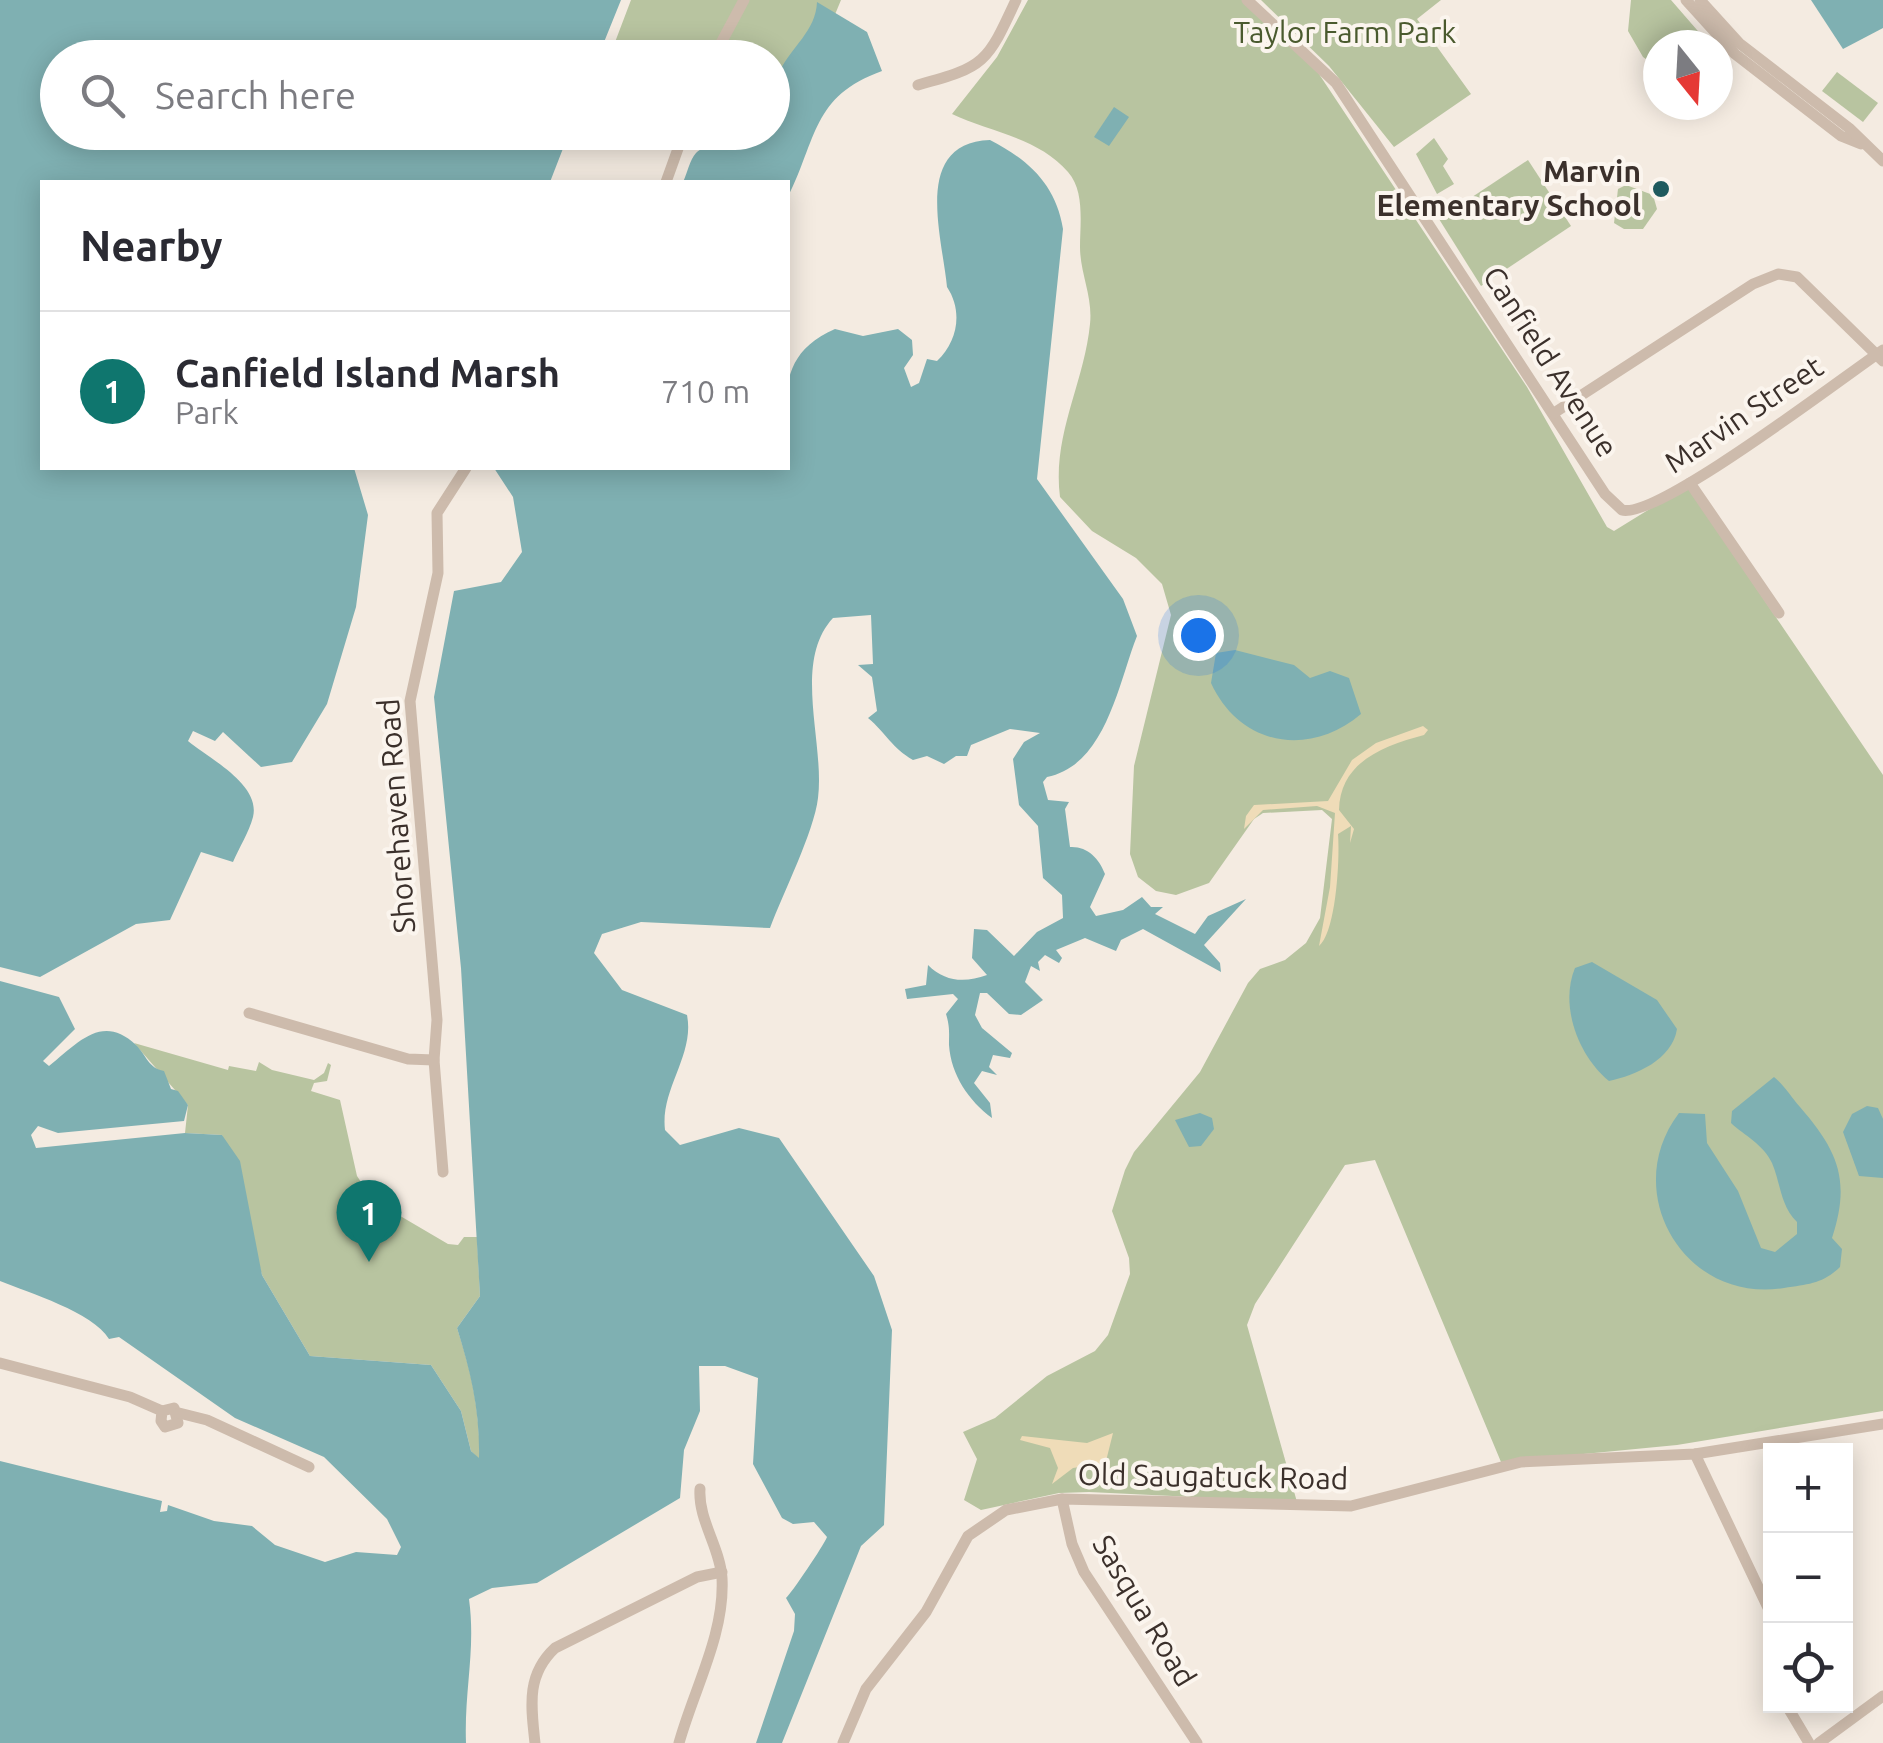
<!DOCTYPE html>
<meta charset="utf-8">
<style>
body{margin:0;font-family:Ubuntu,sans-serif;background:#f7f7f7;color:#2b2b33}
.controls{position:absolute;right:30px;bottom:30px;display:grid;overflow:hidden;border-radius:0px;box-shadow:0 5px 25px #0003}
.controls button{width:90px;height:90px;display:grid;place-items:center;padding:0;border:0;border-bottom:2px solid #e1e1e2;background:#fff;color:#2b2b33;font:50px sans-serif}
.compass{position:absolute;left:1643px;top:30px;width:90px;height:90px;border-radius:50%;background:#fff;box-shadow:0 5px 25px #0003;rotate:162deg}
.you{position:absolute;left:1198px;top:635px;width:35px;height:35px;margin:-25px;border:8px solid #fff;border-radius:50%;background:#1a73e8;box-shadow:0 0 0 15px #1a73e833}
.badge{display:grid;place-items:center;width:65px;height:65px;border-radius:50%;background:#0f766e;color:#fff;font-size:32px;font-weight:700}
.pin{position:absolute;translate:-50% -82px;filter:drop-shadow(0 2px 5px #0008)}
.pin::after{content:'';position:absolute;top:52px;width:35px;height:30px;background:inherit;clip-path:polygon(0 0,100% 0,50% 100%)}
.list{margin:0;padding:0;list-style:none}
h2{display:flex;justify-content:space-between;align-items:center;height:130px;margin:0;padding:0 40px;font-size:42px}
h2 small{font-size:32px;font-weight:400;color:#7c7c81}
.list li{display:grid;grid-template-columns:65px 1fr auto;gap:30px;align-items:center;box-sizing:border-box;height:160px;padding:0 40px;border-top:2px solid #e1e1e2}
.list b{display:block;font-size:38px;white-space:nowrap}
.list p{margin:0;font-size:32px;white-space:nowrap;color:#7c7c81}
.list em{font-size:32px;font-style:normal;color:#7c7c81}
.icon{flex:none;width:55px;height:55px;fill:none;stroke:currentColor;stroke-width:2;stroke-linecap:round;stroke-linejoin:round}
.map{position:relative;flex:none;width:1883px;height:1743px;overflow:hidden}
.search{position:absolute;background:#fff;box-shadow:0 5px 25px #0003;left:40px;top:40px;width:750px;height:110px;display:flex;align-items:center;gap:25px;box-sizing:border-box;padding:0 35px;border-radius:55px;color:#7c7c81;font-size:38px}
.panel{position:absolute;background:#fff;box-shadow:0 5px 25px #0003;left:40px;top:180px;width:750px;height:290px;border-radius:0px}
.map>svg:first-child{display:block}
.green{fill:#b8c4a0}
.sand{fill:#efdcb8}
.water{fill:#7fb0b2}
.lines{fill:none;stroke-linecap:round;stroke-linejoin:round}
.street{stroke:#cdbbac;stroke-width:11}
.poi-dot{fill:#1f5a5e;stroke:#fbf5ee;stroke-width:4}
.labels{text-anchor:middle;stroke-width:8;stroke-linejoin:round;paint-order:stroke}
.park-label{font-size:30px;fill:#4a5a2e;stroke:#fbf5ee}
.poi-label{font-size:30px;font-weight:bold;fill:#3b302b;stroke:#fbf5ee;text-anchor:end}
.street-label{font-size:30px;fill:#3b302b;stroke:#fbf5ee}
</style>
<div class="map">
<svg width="1883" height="1743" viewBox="0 0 1883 1743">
<rect width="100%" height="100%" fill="#f4ebe1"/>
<g class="green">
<path d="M631 0H841L788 128 773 122 772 58H609Z"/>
<path d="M1028 0H1244L1311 62 1527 387 1607 527 1614 531 1687 486 1883 775V1411L1677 1445 1501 1462 1375 1160 1345 1165 1255 1304 1247 1325 1297 1502 1089 1492 1059 1493 981 1510 964 1500 977 1459 963 1432 995 1418 1047 1376 1095 1351 1108 1335 1130 1274 1129 1258 1112 1211 1125 1170 1134 1152 1200 1072 1248 983 1260 969 1285 960 1306 943 1320 918 1332 819 1322 810 1263 813 1254 819 1209 883 1176 895 1156 891 1138 877 1130 854 1134 766 1171 615 1162 584 1136 558 1092 531 1060 497C1052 435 1084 384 1090 324 1093 297 1080 273 1080 247 1080 224 1085 191 1068 172 1039 138 990 132 952 114L997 57Z"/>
<path d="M1261 0H1441L1417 19 1471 94 1394 147 1329 66Z"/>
<path d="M1631 0H1671L1710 45H1658V67L1643 57 1628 31Z"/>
<path d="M1837 72 1878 103 1863 122 1822 91Z"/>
<path d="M1434 138 1448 159 1443 166 1454 184 1437 194 1416 154Z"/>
<path d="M1528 160 1571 226 1481 286 1439 219Z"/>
<path d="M1626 185 1653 195 1657 209 1643 229H1624L1614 223 1618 189Z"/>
<path d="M134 1043 228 1070 229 1066 256 1071 259 1062 272 1070 314 1080 324 1073 328 1063 331 1065 327 1081 314 1083 311 1091 340 1100 357 1176 373 1200 448 1244 458 1245 464 1237H477L480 1296 457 1328C473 1377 479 1408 480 1460L471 1451 461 1411 431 1365 310 1356 262 1275 222 1135 185 1133 188 1105Z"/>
</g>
<g class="sand">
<path d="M1423 726 1428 730 1424 735C1383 746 1340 762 1339 810L1354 829 1350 843 1351 826 1338 834C1340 859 1336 932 1319 946L1330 887 1335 813 1317 806 1263 810 1244 829 1246 816 1254 805 1328 801 1352 760 1376 743Z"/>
<path d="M1113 1433 1104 1469 1100 1464 1073 1468 1052 1484 1058 1468 1050 1448 1020 1440 1022 1436 1087 1443Z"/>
</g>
<g class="water">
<path d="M0 0H621L598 57 58 58V132L569 133 550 182H42V468H354L368 515 356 607 327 704 292 762 261 767 223 732 215 741 193 731 188 741C208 758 261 784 253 817 249 832 239 848 233 862L201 852 170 920 136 924 40 977 0 967Z"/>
<path d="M1811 0H1883V28L1843 49Z"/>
<path d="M817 2 867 32 882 71C812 96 817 139 788 197V182H683C687 174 690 159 696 153 706 142 759 132 772 132 772 110 771 91 780 71 791 47 816 31 817 2Z"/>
<path d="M1114 107 1129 117 1109 146 1094 137Z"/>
<path d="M990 140C1029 160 1056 185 1063 229L1037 479 1123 599 1137 636C1118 684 1106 765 1047 777L1043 782 1048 800 1069 802 1065 809 1070 847C1087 846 1099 858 1105 874L1090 907 1096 916 1123 910 1142 897 1151 907H1163L1155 914 1195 934 1208 916 1246 899 1204 945 1220 963 1221 972 1143 929 1121 940 1116 951 1085 938 1056 950 1062 958 1059 963 1045 955 1038 962 1040 971 1031 966 1025 982 1043 1000 1021 1015 1009 1014 987 993H980L975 1015 982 1028 1012 1053 1010 1058 993 1055 989 1067 997 1075 982 1071 974 1083 990 1103 992 1118C969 1101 951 1075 949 1045 949 1033 950 1027 946 1014L958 999 953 994 907 999 905 989 926 985 928 965C945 982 965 983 987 975L972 958 974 929 987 930 1014 956 1037 932 1063 918 1062 895 1043 878 1038 826 1019 805 1013 759 1024 742 1040 733 1010 729 971 745 967 756H956L944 764 927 756 913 760C892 748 886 733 868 718L877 711 872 677 858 665 873 664 871 615 833 618C792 662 825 743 818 798 814 832 783 893 770 928L641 922 602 934 594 953 622 990 687 1015C695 1055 660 1089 665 1130L680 1145 739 1128 779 1138 874 1276 892 1330 884 1525 861 1546 782 1743H756L794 1631 795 1614 786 1598C791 1594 824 1545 827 1537L814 1522 793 1524 782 1518 753 1464 758 1378 725 1366H699L700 1411 684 1450 680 1498 537 1583 492 1588 469 1599C476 1650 464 1690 466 1743H0V1461L162 1501 160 1512 167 1511 168 1505 214 1521 252 1526 275 1545 325 1562 356 1552 397 1555 401 1547 387 1519 324 1457 235 1418 119 1337 109 1339C93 1312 29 1293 0 1281V981L59 997 75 1029 43 1061 49 1066C78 1043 102 1013 136 1045 147 1056 148 1068 164 1071L171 1089 178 1091 188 1105 184 1121 58 1133 38 1126 31 1135 36 1148 185 1133 222 1135 240 1161 262 1275 310 1356 431 1365 461 1411 471 1451 479 1458C480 1411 471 1373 457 1328L480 1296 461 968 434 697 454 591 501 582 522 552 513 497 494 468H788C788 407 771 357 835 329L863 336 898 329 912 340 913 355 904 368 911 387 919 383 927 359 937 361C958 341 963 311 947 287 942 235 912 143 990 140Z"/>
<path d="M1235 650 1294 665 1310 678 1330 671 1349 678 1361 714C1309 758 1240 746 1211 683L1216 653Z"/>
<path d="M1592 962 1657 1000 1677 1029C1672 1060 1636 1075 1609 1081 1579 1057 1559 1006 1575 968Z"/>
<path d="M1774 1077C1785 1086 1791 1097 1800 1107 1838 1151 1851 1180 1832 1238L1842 1249 1840 1267C1822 1284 1809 1284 1784 1288 1684 1304 1619 1192 1679 1113L1705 1114 1707 1143 1738 1191 1761 1248 1775 1252 1797 1234V1222C1780 1205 1781 1184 1772 1163 1763 1144 1745 1136 1731 1123L1732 1111Z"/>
<path d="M1867 1106 1878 1108 1883 1119V1178L1859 1176 1843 1132 1852 1114Z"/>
<path d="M1200 1113 1212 1118 1214 1129 1201 1146 1189 1147 1175 1120Z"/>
</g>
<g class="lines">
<g class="street">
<path d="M1247 0 1336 83 1605 494 1622 510C1657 520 1843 377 1883 350"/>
<path d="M1686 0 1735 54 1841 136 1861 144"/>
<path d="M1700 0 1739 43 1849 128 1883 161"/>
<path d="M713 58 744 0"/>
<path d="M918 85C985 67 987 63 1016 0"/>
<path d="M666 182 684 132"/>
<path d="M1554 413 1753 284 1778 274 1797 277 1883 361"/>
<path d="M1690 483 1779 613"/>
<path d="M249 1013 408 1059 434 1060"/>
<path d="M443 1172 434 1060 437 1020 410 701 438 573 437 513 466 468"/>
<path d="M0 1363 130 1397 162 1411 174 1408 178 1423 165 1427 161 1421 162 1411"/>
<path d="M179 1413 207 1420 309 1467"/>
<path d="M1695 1454 1770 1612"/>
<path d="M1062 1499 1072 1544 1084 1572 1197 1743"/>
<path d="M1787 1706 1809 1743"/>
<path d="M535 1743C531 1706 526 1675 555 1648L697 1577 722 1572"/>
<path d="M679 1743C694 1689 725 1634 722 1578 720 1547 698 1520 700 1489"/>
<path d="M843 1743 866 1689 926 1612 968 1536 1006 1510 1062 1499 1351 1506 1521 1462 1695 1454 1883 1424"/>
<path d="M1819 1743 1883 1696"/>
</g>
</g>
<circle class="poi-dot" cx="1661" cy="189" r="10"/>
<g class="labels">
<g class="park-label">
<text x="1345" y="43">Taylor Farm Park</text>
</g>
<g class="poi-label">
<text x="1641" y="182">Marvin<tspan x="1641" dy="34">Elementary School</tspan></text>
</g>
<g class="street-label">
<text transform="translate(1550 362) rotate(57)" y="10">Canfield Avenue</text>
<text transform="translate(1744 415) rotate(-34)" y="10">Marvin Street</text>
<text transform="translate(397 816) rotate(-94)" y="10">Shorehaven Road</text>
<text transform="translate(1213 1477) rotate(1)" y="10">Old Saugatuck Road</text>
<text transform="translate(1144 1611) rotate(59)" y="10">Sasqua Road</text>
</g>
</g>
</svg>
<div class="controls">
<button>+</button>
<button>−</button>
<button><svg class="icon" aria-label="locate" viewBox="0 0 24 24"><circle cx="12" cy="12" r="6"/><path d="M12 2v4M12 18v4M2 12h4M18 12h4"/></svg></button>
</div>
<svg class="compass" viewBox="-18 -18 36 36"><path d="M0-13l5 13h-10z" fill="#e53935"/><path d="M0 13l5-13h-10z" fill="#7c7c81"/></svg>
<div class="you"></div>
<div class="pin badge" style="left:369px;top:1262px">1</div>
<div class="search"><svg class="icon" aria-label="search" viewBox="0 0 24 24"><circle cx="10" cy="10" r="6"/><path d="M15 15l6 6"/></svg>Search here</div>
<section class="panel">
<h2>Nearby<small></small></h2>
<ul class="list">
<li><span class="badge">1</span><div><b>Canfield Island Marsh</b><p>Park</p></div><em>710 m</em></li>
</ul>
</section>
</div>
